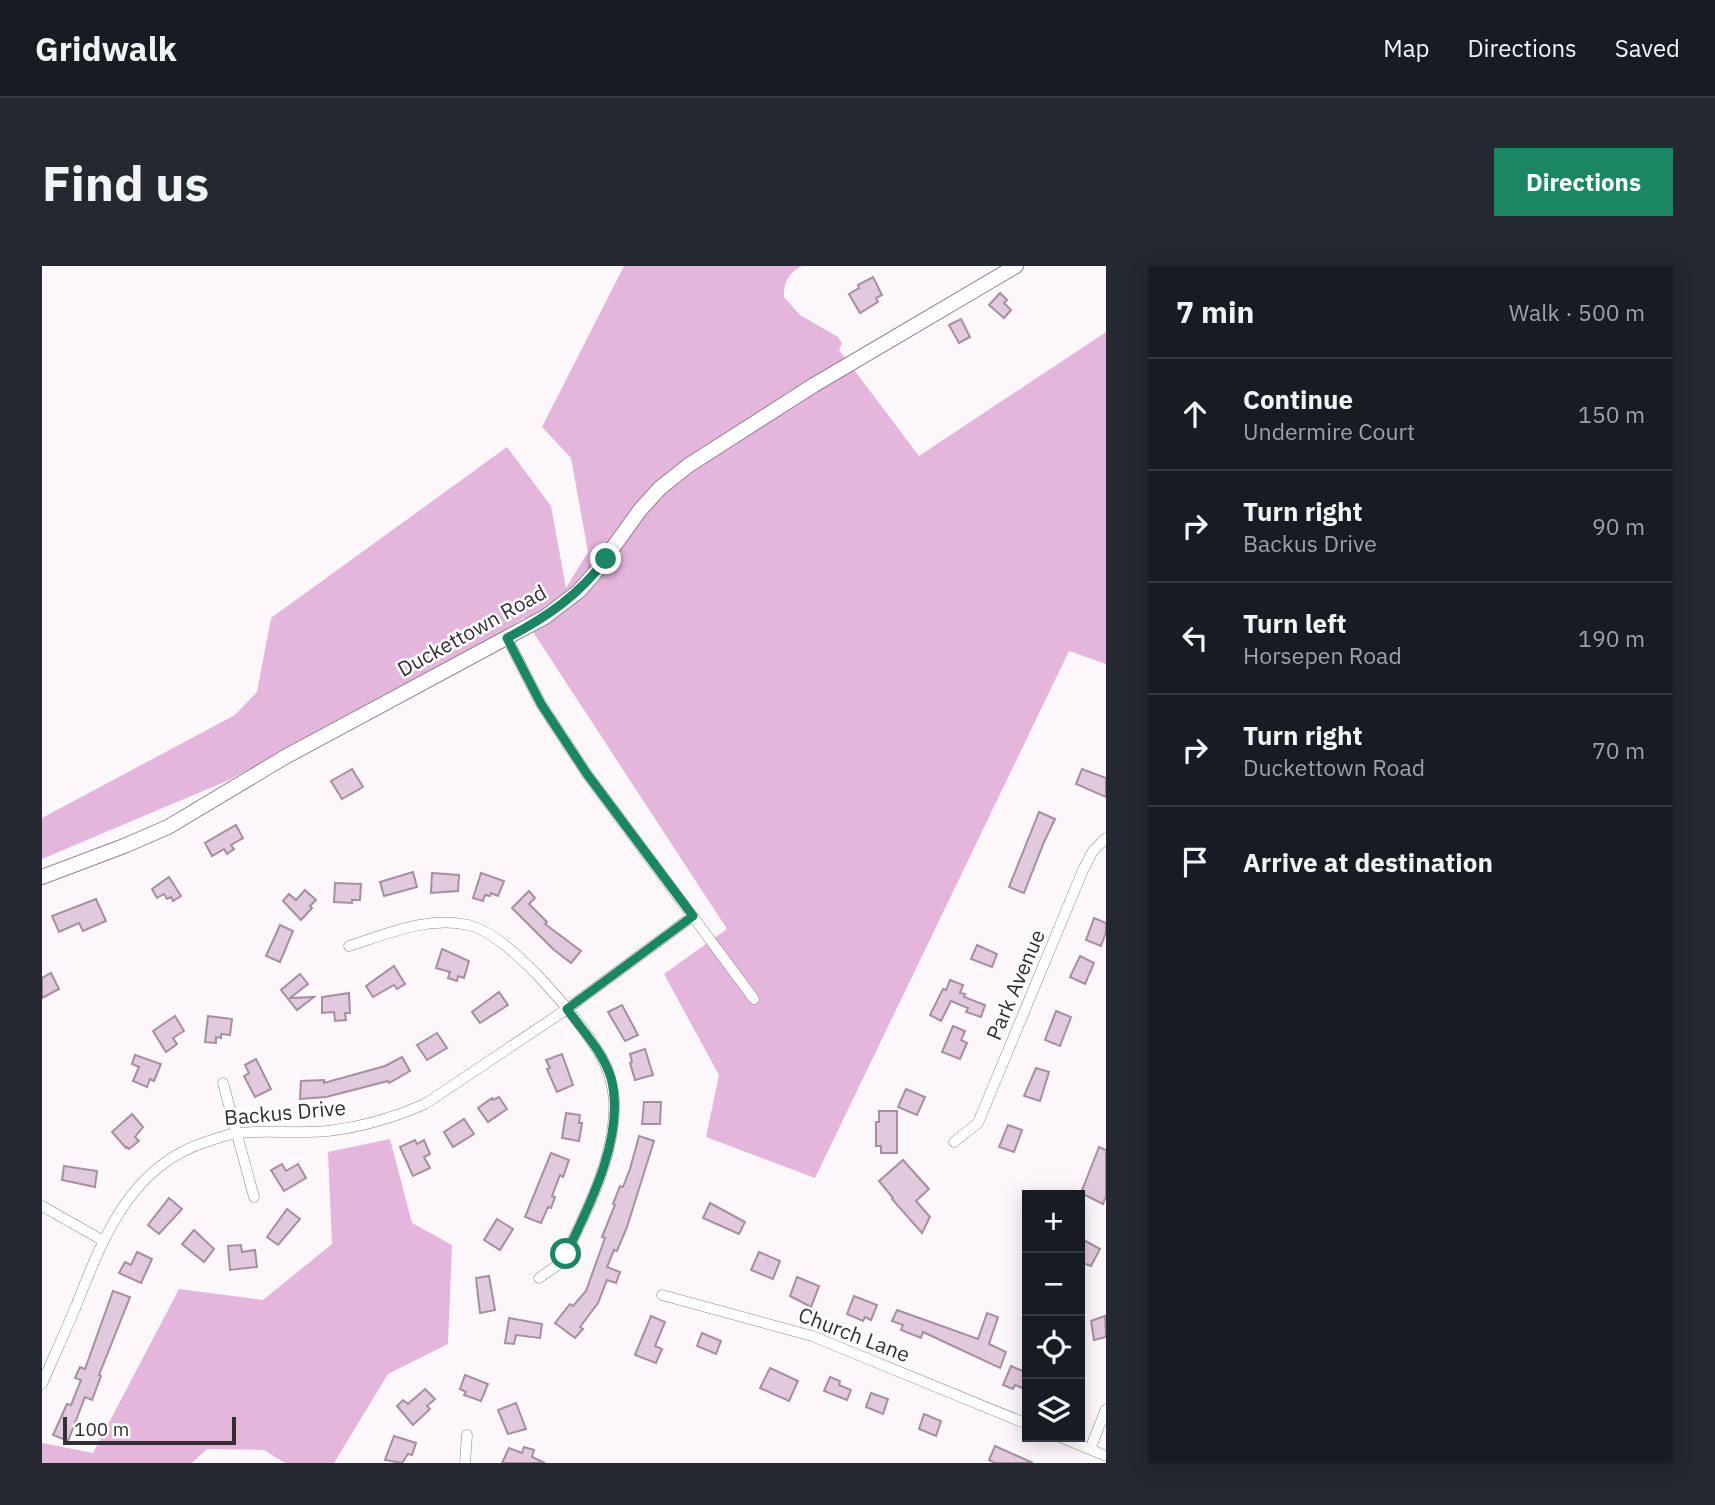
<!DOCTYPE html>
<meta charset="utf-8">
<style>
body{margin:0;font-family:"IBM Plex Sans",sans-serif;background:#242831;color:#f1f3f6}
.controls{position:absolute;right:21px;bottom:21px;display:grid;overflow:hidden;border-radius:0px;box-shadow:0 4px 18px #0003}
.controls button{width:63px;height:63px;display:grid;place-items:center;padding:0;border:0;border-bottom:2px solid #363941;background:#171b24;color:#f1f3f6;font:35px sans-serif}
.scale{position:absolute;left:21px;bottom:18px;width:173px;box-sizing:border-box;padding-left:7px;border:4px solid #362d35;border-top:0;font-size:19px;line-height:24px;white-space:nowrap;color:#362d35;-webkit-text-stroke:5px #fff;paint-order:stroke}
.stop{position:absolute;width:21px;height:21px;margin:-16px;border:5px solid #1a8663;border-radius:50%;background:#fff}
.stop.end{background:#1a8663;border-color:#fff;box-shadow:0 2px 7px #0008}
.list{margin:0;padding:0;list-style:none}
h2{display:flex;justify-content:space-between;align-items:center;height:91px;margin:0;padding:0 28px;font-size:30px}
h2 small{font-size:23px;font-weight:400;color:#9ea1a6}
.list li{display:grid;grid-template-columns:46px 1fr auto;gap:21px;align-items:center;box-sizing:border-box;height:112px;padding:0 28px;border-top:2px solid #363941}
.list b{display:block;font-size:26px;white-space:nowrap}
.list p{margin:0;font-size:23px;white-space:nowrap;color:#9ea1a6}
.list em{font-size:23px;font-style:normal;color:#9ea1a6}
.icon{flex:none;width:38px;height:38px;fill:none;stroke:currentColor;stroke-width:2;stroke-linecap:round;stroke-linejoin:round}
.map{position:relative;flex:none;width:1064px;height:1197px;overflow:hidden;border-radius:0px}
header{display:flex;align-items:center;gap:42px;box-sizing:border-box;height:98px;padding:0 35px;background:#171b24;border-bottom:2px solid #363941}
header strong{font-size:33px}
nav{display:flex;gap:38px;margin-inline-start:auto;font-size:24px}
.intro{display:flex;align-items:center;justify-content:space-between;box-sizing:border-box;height:168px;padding:0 42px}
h1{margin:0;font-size:49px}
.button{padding:18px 32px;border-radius:0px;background:#1a8663;color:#fff;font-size:24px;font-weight:700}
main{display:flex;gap:42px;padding:0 42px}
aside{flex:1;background:#171b24;border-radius:0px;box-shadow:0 4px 18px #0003}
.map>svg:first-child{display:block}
.green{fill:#e4b6db}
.building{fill:#e1cadd;stroke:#a58fa1;stroke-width:2}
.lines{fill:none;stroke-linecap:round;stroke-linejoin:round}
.street-casing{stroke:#968091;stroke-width:11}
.secondary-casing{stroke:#968091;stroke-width:16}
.street{stroke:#fff;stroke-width:10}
.secondary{stroke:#fff;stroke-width:14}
.route{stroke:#1a8663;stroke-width:9}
.labels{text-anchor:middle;stroke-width:5;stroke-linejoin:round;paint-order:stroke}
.street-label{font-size:21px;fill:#362d35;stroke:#fff}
</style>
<header>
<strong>Gridwalk</strong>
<nav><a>Map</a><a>Directions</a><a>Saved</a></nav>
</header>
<div class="intro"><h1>Find us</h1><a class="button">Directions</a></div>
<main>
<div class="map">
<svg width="1064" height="1197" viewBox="0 0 1064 1197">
<rect width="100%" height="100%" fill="#fcf7fb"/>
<g class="green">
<path d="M582 0H760C746 7 742 16 742 31L758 49 796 71 800 77 797 84 877 190 1064 66V398L1027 385 773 912 664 871 677 809 622 708 685 663 482 352 446 375 187 514 0 593V552L193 449 215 426 229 352 465 181 509 240 524 322 546 286 529 192 500 161Z"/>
<path d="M348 873 370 957 410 979 406 1078 346 1108 292 1197H243L222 1184 165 1183 150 1197H0V1177L51 1187 137 1023 221 1034 290 978 286 886Z"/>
</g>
<g class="building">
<path d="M831 11 840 29 834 32 836 36 818 47 807 28 817 22 816 19Z"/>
<path d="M958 27 965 34 962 37 969 44 962 52 947 39Z"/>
<path d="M919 53 928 71 917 77 907 59Z"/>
<path d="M310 503 321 521 300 533 289 515Z"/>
<path d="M1040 503 1064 512V531L1034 518Z"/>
<path d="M997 546 1013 553 1002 576 982 627 967 621Z"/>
<path d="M194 559 201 572 189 579 192 583 185 588 182 583 170 590 163 577Z"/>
<path d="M371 606 375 621 342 630 338 616Z"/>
<path d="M390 607 417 609 416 625 389 627Z"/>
<path d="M439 607 462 615 456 630 449 627 448 630 443 629 441 635 431 632Z"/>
<path d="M127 611 139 630 131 635 129 631 125 633 122 628 115 632 110 623Z"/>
<path d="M293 617 319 618 318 634H310V637L292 636Z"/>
<path d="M263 624 274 634 268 640 270 642 259 654 241 635 247 628 254 634Z"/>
<path d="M487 625 493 632 487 638 505 656 503 658 539 685 529 697 511 683 470 642Z"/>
<path d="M54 633 64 655 41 665 37 657 17 666 10 650Z"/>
<path d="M1052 652 1064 657V666L1059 680 1044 674Z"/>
<path d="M238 659 251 665 238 696 224 690Z"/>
<path d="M935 679 955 688 950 701 929 693Z"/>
<path d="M400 683 427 695 422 712 416 710 415 715 406 712 408 706 394 702Z"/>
<path d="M1038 690 1052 697 1043 718 1028 711Z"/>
<path d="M352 700 363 718 355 723 352 719 331 731 324 720Z"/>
<path d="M9 707 17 723 0 732V712Z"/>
<path d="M258 708 266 718 248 732 272 731 255 744 239 724Z"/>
<path d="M908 714 921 719 918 727 923 728 922 731 943 739 939 751 924 746 926 742 909 735 899 755 888 749 901 723 904 724Z"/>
<path d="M457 726 466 739 438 757 430 746Z"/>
<path d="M307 727 308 747H303L304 754 293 755 292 746 280 747V731Z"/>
<path d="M580 739 596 769 583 775 566 746Z"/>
<path d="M1014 745 1029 751 1018 780 1003 774Z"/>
<path d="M133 750 142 765 131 772 135 778 124 786 111 765Z"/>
<path d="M166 750 190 753 188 769 179 768V772L174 771V777L163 776Z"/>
<path d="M911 760 923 765 919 774 925 777 918 793 900 786Z"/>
<path d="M395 767 405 782 385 794 375 779Z"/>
<path d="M603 783 611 809 593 814 588 797 590 796 588 788Z"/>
<path d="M520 788 531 819 515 826 505 803 508 802 504 794Z"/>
<path d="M93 789 119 798 112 815 108 813 105 821 91 815 97 801 90 798Z"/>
<path d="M360 791 368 805 347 817 346 815 284 831 258 833 259 815 282 814V817L343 800Z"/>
<path d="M214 793 229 823 213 831 202 810 207 807 203 799Z"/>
<path d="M994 802 1007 806 998 835 982 830Z"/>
<path d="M864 823 883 831 875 849 856 841Z"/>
<path d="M457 831 465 843 446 856 436 842 450 832 451 834Z"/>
<path d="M602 836H619L618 858H600Z"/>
<path d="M837 845H855V887H839V880H834V856H837Z"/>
<path d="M524 847 538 849 537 857H540L537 875 520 872Z"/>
<path d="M90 848 101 861 93 871 97 875 87 883 85 881 84 882 70 866Z"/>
<path d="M422 853 432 868 411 881 402 866Z"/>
<path d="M966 859 980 864 972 886 957 881Z"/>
<path d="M597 870 612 875 585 961 575 985 572 984 565 1001 578 1006 574 1017 565 1014 556 1037 538 1061 541 1063 533 1072 513 1057 528 1038 531 1040 544 1025 563 972 560 971 573 939 571 938 578 920 581 921 588 903Z"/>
<path d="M373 874 375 878 382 874 388 888 382 891 388 902 371 910 358 881Z"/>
<path d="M1057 881 1064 884V930L1061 938 1039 927Z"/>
<path d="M509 887 527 894 521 911 518 909 510 930 513 931 509 942 506 941 499 957 483 951Z"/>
<path d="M861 894 887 923 874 935 888 951 880 967 850 933 851 932 837 915Z"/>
<path d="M240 898 244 905 256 898 264 912 242 925 229 904Z"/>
<path d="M22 900 55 905 53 921 20 914Z"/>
<path d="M127 932 140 943 117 968 106 959Z"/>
<path d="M668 937 703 956 697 968 661 952Z"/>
<path d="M245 943 258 953 236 979 225 971Z"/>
<path d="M455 953 471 963 458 984 442 974Z"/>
<path d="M152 964 172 983 162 996 140 978Z"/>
<path d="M1038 972 1058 983 1049 1000 1038 996Z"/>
<path d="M199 979 200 986 213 984 215 1001 188 1004 186 980Z"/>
<path d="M95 986 110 993 99 1017 77 1007 83 996 89 999Z"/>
<path d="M717 986 738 995 731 1013 709 1004Z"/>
<path d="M447 1010 453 1044 438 1047 434 1012Z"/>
<path d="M755 1011 777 1020 769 1041 748 1030Z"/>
<path d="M71 1025 88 1031 57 1109 59 1110 50 1134 43 1131 26 1175 11 1169 25 1138 29 1139 39 1114 33 1112 38 1101 43 1103Z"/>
<path d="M812 1030 835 1039 829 1054 823 1051 821 1055 805 1048Z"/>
<path d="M855 1044 936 1073 945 1047 956 1051 947 1078 964 1086 958 1102 881 1066 879 1072 859 1064 861 1059 850 1055Z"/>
<path d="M609 1050 623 1056 613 1080 620 1083 614 1097 593 1089Z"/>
<path d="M1063 1050 1064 1071 1052 1074 1049 1055Z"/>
<path d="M467 1052 500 1058 498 1072 474 1069 472 1078 463 1077Z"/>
<path d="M660 1067 679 1075 674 1088 655 1080Z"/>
<path d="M969 1100 985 1107V1124L973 1119 971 1123 961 1119Z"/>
<path d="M728 1102 756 1115 747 1135 718 1122Z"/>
<path d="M423 1109 446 1118 439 1135 422 1129 424 1126 418 1123Z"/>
<path d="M788 1111 798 1115 797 1119 809 1124 805 1134 782 1125Z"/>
<path d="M383 1123 393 1133 385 1140 388 1143 371 1159 355 1140 361 1134 366 1138Z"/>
<path d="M829 1127 846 1133 841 1148 824 1141Z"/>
<path d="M474 1137 484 1163 466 1168 456 1144Z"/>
<path d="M882 1148 899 1155 894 1170 877 1163Z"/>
<path d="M352 1170 374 1177 370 1189 366 1188 360 1197 343 1194Z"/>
<path d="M953 1180 991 1197H953L947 1194Z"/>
<path d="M482 1181 492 1184 490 1191 503 1197H460L467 1182 480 1187Z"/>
</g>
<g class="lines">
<defs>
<g id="street">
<path d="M465 372 499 438 545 508 712 733"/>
<path d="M307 680C345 668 385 650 426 659 467 668 536 751 557 787 566 800 570 816 572 832 575 886 547 941 524 988L517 998 497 1012"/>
<path d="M181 817 212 931"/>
<path d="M912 876 936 857 1041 604 1051 585 1064 572"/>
<path d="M0 940 60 974"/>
<path d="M620 1029 770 1070 985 1158"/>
<path d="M0 1118C11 1092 23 1067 34 1040 61 972 88 900 164 876 174 873 185 868 195 867 225 864 256 868 286 865 320 861 351 852 383 838L525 743 651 650"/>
<path d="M1018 1171 1064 1190"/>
<path d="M1048 1183 1064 1143"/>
<path d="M423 1197 425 1169"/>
</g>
<path id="secondary" d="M0 611 82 580 126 561 243 491 503 351 537 325 552 308 598 244 618 222 647 199 772 119 974 0"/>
</defs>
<use href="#street" class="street-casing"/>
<use href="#secondary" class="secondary-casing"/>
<use href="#street" class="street"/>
<use href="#secondary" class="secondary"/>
</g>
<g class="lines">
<path class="route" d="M524 988C548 939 584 868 569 812 561 786 541 765 525 743L651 650 545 508 499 438 465 372C505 351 537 329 564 293"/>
</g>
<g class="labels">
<g class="street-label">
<text transform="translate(430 365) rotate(-29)" y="7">Duckettown Road</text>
<text transform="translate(974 719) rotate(-67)" y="7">Park Avenue</text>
<text transform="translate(243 847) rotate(-5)" y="7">Backus Drive</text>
<text transform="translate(812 1069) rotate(21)" y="7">Church Lane</text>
</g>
</g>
</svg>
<div class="controls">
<button>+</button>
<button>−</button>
<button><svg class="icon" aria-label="locate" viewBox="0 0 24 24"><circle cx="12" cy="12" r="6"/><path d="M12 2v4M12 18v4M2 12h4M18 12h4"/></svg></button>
<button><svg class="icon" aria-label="layers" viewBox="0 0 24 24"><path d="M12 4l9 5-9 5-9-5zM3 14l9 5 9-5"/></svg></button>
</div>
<div class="scale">100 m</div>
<div class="stop" style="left:524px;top:988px"></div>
<div class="stop end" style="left:564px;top:293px"></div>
</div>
<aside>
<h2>7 min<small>Walk · 500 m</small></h2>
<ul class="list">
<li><svg class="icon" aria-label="ahead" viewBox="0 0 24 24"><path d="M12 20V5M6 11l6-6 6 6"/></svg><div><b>Continue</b><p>Undermire Court</p></div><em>150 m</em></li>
<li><svg class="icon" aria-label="right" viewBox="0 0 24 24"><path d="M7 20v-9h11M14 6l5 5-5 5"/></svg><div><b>Turn right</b><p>Backus Drive</p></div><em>90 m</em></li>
<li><svg class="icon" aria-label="left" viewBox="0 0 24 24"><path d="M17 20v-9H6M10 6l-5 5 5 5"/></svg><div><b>Turn left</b><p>Horsepen Road</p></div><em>190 m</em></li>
<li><svg class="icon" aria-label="right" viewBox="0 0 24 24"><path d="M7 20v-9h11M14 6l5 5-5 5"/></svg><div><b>Turn right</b><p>Duckettown Road</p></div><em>70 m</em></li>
<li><svg class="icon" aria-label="arrive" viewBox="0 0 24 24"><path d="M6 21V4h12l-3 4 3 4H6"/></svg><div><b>Arrive at destination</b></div></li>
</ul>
</aside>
</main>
